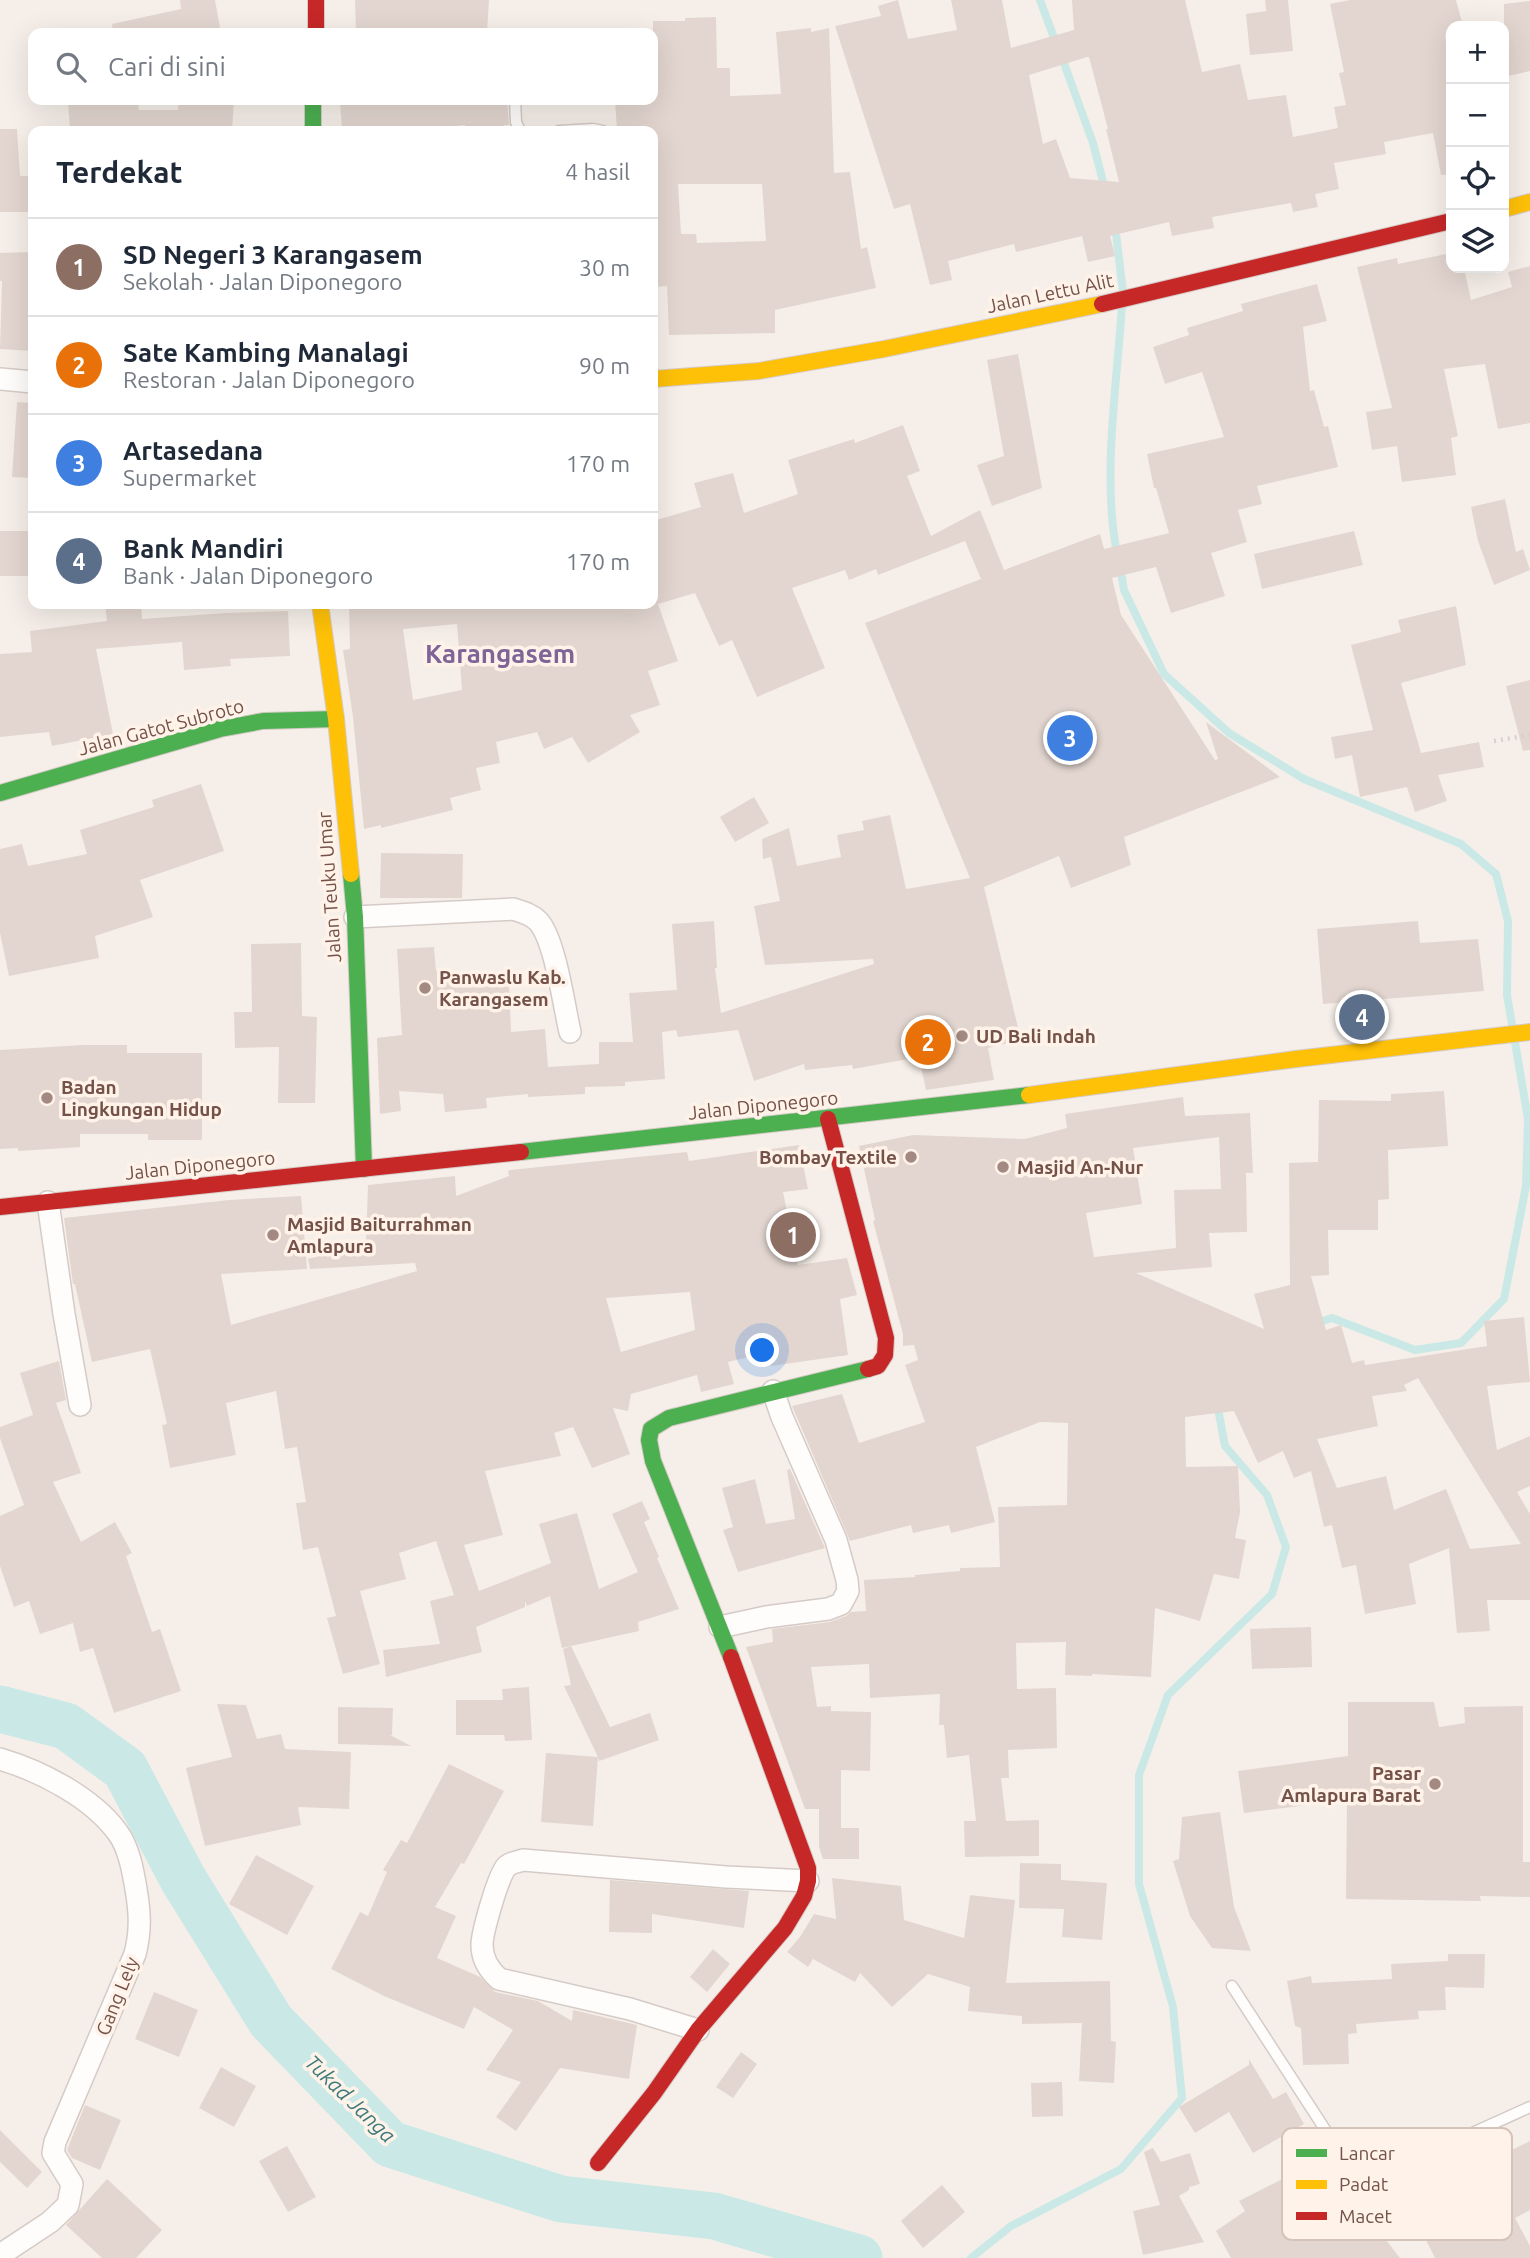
<!DOCTYPE html>
<html lang="id">
<meta charset="utf-8">
<style>
body{margin:0;font-family:Ubuntu,sans-serif;background:#f2f2f3;color:#1f2937}
.controls{position:absolute;right:21px;top:21px;display:grid;overflow:hidden;border-radius:14px;box-shadow:0 7px 28px #0002}
.controls button{width:63px;height:63px;display:grid;place-items:center;padding:0;border:0;border-bottom:2px solid #e0e1e3;background:#fff;color:#1f2937;font:35px sans-serif}
.you{position:absolute;left:763px;top:1351px;width:24px;height:24px;margin:-18px;border:5px solid #fff;border-radius:50%;background:#1a73e8;box-shadow:0 0 0 10px #1a73e833}
.badge{display:grid;place-items:center;width:46px;height:46px;border-radius:50%;background:#d93025;color:#fff;font-size:23px;font-weight:700}
.pin{position:absolute;translate:-50% -50%;border:4px solid #fff;box-shadow:0 2px 7px #0006}
.list{margin:0;padding:0;list-style:none}
h2{display:flex;justify-content:space-between;align-items:center;height:91px;margin:0;padding:0 28px;font-size:30px}
h2 small{font-size:23px;font-weight:400;color:#747a83}
.list li{display:grid;grid-template-columns:46px 1fr auto;gap:21px;align-items:center;box-sizing:border-box;height:98px;padding:0 28px;border-top:2px solid #e0e1e3}
.list b{display:block;font-size:26px;white-space:nowrap}
.list p{margin:0;font-size:23px;white-space:nowrap;color:#747a83}
.list em{font-size:23px;font-style:normal;color:#747a83}
.icon{flex:none;width:38px;height:38px;fill:none;stroke:currentColor;stroke-width:2;stroke-linecap:round;stroke-linejoin:round}
.map{position:relative;flex:none;width:1530px;height:2258px;overflow:hidden}
.search{position:absolute;background:#fff;box-shadow:0 7px 28px #0002;left:28px;top:28px;width:630px;height:77px;display:flex;align-items:center;gap:18px;box-sizing:border-box;padding:0 24px;border-radius:14px;color:#747a83;font-size:26px}
.panel{position:absolute;background:#fff;box-shadow:0 7px 28px #0002;left:28px;top:126px;width:630px;height:483px;border-radius:14px}
.map>svg:first-child{display:block}
.lines{fill:none;stroke-linecap:round;stroke-linejoin:round}
.stream{stroke:#cae9e6;stroke-width:8}
.river{stroke:#cae9e6;stroke-width:47}
.building{fill:#e3d6d0;fill-rule:evenodd}
.lane-casing{stroke:#d5cbc6;stroke-width:13}
.street-casing{stroke:#d5cbc6;stroke-width:24}
.fast-casing{stroke:#d5cac6;stroke-width:18}
.slow-casing{stroke:#d5cac6;stroke-width:18}
.jam-casing{stroke:#d5cac6;stroke-width:18}
.path{stroke:#dacfcc;stroke-width:4.5;stroke-dasharray:2 5;stroke-linecap:butt}
.lane{stroke:#fefdfc;stroke-width:10}
.street{stroke:#fefdfc;stroke-width:21}
.fast{stroke:#4caf50;stroke-width:16}
.slow{stroke:#ffc107;stroke-width:16}
.jam{stroke:#c62828;stroke-width:16}
.poi-dot{fill:#a28981;stroke:#fff3e9;stroke-width:2.5}
.labels{text-anchor:middle;stroke-width:7;stroke-linejoin:round;paint-order:stroke}
.street-label{font-size:19px;fill:#745249;stroke:#fff3e9}
.poi-label{font-size:19px;font-weight:bold;fill:#745249;stroke:#fff3e9;text-anchor:start}
.water-label{font-size:21px;font-style:italic;fill:#3c797a;stroke:#fff3e9}
.district-label{font-size:26px;font-weight:bold;fill:#7f6498;stroke:#fff3e9}
.key{fill:#fff3e9;stroke:#d5c3b9;stroke-width:2}
.key-label{font-size:19px;fill:#745249}
</style>
<div class="map">
<svg width="1530" height="2258" viewBox="0 0 1530 2258">
<rect width="100%" height="100%" fill="#f6efe9"/>
<g class="lines">
<g class="stream">
<path d="M1040 0 1056 43"/>
<path d="M1061 55 1093 143 1105 189"/>
<path d="M1115 225 1123 292"/>
<path d="M1117 554C1102 476 1117 384 1122 305"/>
<path d="M1120 566 1124 590 1164 674 1229 733 1304 779 1461 844 1496 874 1508 921 1507 995 1528 1119 1526 1186 1504 1299 1461 1343 1415 1350 1332 1318 1313 1324"/>
<path d="M971 2258 1011 2226 1121 2169 1182 2098 1173 2007 1139 1884V1775L1168 1695 1272 1594 1286 1547 1267 1495 1225 1446 1217 1403"/>
</g>
<path class="river" d="M0 1709 66 1726 125 1769 183 1879 271 2021 390 2144 561 2199 714 2216 859 2258"/>
</g>
<g class="building">
<path d="M180 0H215L221 33H113L112 24 181 9Z"/>
<path d="M355 0H489L487 32 451 31 356 33Z"/>
<path d="M898 0 908 39 957 30 951 0H1002L1011 48 1074 30 1072 0H1185L1202 72 1240 64 1248 100 1286 95 1293 137 1338 128 1334 107 1346 105 1339 73 1344 72 1330 4 1350 0H1456L1463 26H1451V33L1445 35 1451 67V174L1441 175 1433 133 1384 142 1386 154 1334 163 1339 189 1315 194 1318 207 1293 212 1291 203 1212 217 1214 228 1172 236 1169 222 1110 236 1115 256 1088 262 1082 236 1016 252 1014 244 948 261 952 280 930 285 910 204 894 209 835 26 881 16 878 6ZM1087 57H1089L1108 129H1106L1119 182 1070 178 1056 139 1043 144 1029 75Z"/>
<path d="M1265 0H1288L1293 51 1250 55 1246 14 1266 11Z"/>
<path d="M1530 1V71L1504 77V4Z"/>
<path d="M716 17 717 68H730V96L781 94 776 32 811 28V32L829 28 834 173 850 172 861 249 867 247 876 288 775 310V333L669 335 667 286 653 287V131H617L615 100H653V21H685V18ZM678 184H762L766 241 697 243 696 234H681Z"/>
<path d="M68 100H138L139 110H178L179 100H234L232 131H70Z"/>
<path d="M340 100H507L509 125H504V131H465V125L408 131H342Z"/>
<path d="M0 129H17L20 176H29V212H0Z"/>
<path d="M33 252V351L0 349 2 281H0V253Z"/>
<path d="M1451 253V268H1464L1471 300 1512 287 1508 272 1530 266V423L1498 429 1485 364 1444 369 1458 436 1451 438 1456 475 1402 482 1397 446 1372 450 1366 412 1392 408 1357 267 1397 258 1398 264Z"/>
<path d="M1317 284 1327 321 1303 327 1310 391 1314 390 1324 427 1328 426 1338 467 1257 486 1262 504 1238 510 1247 542 1211 553 1225 596 1171 613 1156 567 1112 578 1121 615 1215 760 1218 759 1206 722 1280 777 1124 837 1131 865 1071 888 1059 856 984 887 1021 1040 988 1048 994 1080 926 1090 919 1057 853 1069 852 1065 805 1070 804 1064 754 1081 738 1030 678 1037 676 1030 662 1032 665 1079 625 1082V1086L585 1087V1094L528 1097V1094L486 1098 487 1108 445 1112 443 1094 399 1091 401 1111 380 1114 377 1038 402 1035 397 949 434 947 436 971 449 970 450 985 509 982 511 1032 545 1029 548 1067 599 1064V1042H633L629 993 677 990 672 924 714 921 717 968H715L721 1013 874 964 873 959 765 965 754 906 780 901 771 857 763 859 762 839 789 828 797 866 841 857 837 835 864 830 862 821 890 815 906 889 970 878 865 623 981 579 965 541 878 575 876 569 849 580 845 570 792 588 825 668 757 697 732 640 719 646 695 593 658 604 678 661 648 671 660 705 630 715 640 732 588 763 572 737 544 749 537 732 496 742 500 763 476 768 481 790 450 798 453 810 381 828V825L364 829 353 717 343 650 350 649 349 604H514V609L541 604H653V521L701 507 694 483 733 473 744 513 798 494 788 460 854 439 855 443 903 425 920 471 907 476 931 536 980 510 1004 570 1100 534 1104 549 1169 533 1156 488H1154L1147 454 1224 437 1202 372 1165 384 1153 347 1189 335 1187 328 1243 311 1241 304ZM457 624 462 690 413 700 403 629Z"/>
<path d="M1018 354 1042 488 992 506 977 465 1004 456 987 360Z"/>
<path d="M17 402 33 403V478L12 477Z"/>
<path d="M1505 499 1516 552 1523 549 1530 570 1494 585 1478 541 1471 507Z"/>
<rect x="0" y="531" width="33" height="45"/>
<path d="M1354 531 1363 565 1262 589 1254 554Z"/>
<path d="M105 604H141L142 619 226 613 288 611 290 656 230 659 231 666 184 670 182 642 96 649 113 734 52 746 49 732 0 737V654L32 652 30 631 107 621Z"/>
<path d="M1456 606 1466 665 1401 683 1421 753 1479 742 1484 767 1438 775 1447 801 1415 812 1407 787 1360 797 1352 755 1335 759 1331 737 1373 730 1351 645 1401 632 1398 620Z"/>
<path d="M1530 680V750L1523 751 1506 686Z"/>
<path d="M201 784 224 851 140 880 153 917 95 936 99 958 9 976 0 933V849L22 844 28 866 87 854 80 830 154 807 152 800Z"/>
<path d="M754 797 769 823 735 842 720 817Z"/>
<path d="M381 853 463 854 462 898H380Z"/>
<path d="M1418 921 1420 943 1478 939 1484 991 1323 1004 1317 929Z"/>
<path d="M301 943 302 1016 317 1017 315 1103H278L279 1047 235 1048 234 1012H252L251 944Z"/>
<path d="M83 1045H127V1053H202V1140H148V1134H80V1147L18 1151V1148L0 1149V1050Z"/>
<path d="M1444 1091 1448 1146 1388 1150 1389 1199 1378 1200V1230H1328L1329 1275 1311 1276 1326 1330 1341 1325 1352 1363 1364 1360 1365 1365 1487 1346 1484 1321 1524 1317 1530 1382 1487 1386 1497 1450 1530 1436V1486L1517 1492 1530 1514V1600H1487L1490 1631 1457 1633 1449 1548 1409 1564 1416 1604 1365 1614 1356 1565 1342 1568 1332 1525 1324 1527 1311 1471 1294 1478 1283 1451 1258 1463 1234 1411 1185 1417 1186 1467 1238 1466 1240 1512 1235 1538 1246 1540 1239 1579 1214 1574 1200 1621 1155 1608 1151 1677 1092 1674V1676L1065 1675 1066 1642 1016 1643 1017 1689 1056 1688 1057 1748 1008 1750 1009 1778H1001L1006 1821 1039 1820V1856L965 1857 964 1821H976L969 1755 947 1758 944 1725H939L940 1694 870 1698 869 1664 811 1667 817 1707 831 1706V1711L871 1712 870 1771 841 1770V1828H859V1859H823L819 1847V1809H805L746 1647 773 1642 772 1629 830 1622 846 1616 851 1612 866 1611 864 1580 915 1577V1575L960 1571V1568L1000 1567 998 1507 1067 1505 1068 1423 1040 1422 976 1447 995 1522 951 1533 949 1525 913 1533 911 1525 850 1541 792 1406 842 1394 859 1443 925 1422 905 1365 918 1360 914 1345 903 1346V1334L873 1221 875 1220 859 1146 913 1135 1025 1139 1067 1128 1065 1114 1183 1097 1185 1116 1250 1113 1253 1173H1246L1247 1232 1209 1233 1212 1267 1136 1273 1264 1329 1254 1294 1290 1285 1289 1163 1318 1162 1319 1100 1391 1101V1094ZM1219 1137 1221 1189 1174 1190 1176 1248 1094 1257 1086 1213 1142 1204 1133 1148ZM1418 1378 1521 1544 1470 1549 1446 1489 1394 1510 1386 1476 1337 1488 1317 1439 1378 1426 1372 1396 1407 1391 1404 1385Z"/>
<path d="M799 1145 808 1189 783 1192 798 1265 847 1258 857 1295 840 1299 848 1355 771 1366 769 1352 728 1362 734 1384 701 1392 697 1375 631 1394 628 1411 613 1408 630 1454 592 1468 573 1427 554 1433 561 1456 485 1471 503 1535 464 1545 479 1591 551 1563 539 1524 577 1513 599 1589 638 1572 612 1514 642 1501 650 1519 644 1522 659 1557 657 1558 679 1609 638 1622 639 1631 562 1648 550 1596 527 1606 525 1601V1607L476 1627 482 1652 386 1677 383 1650 440 1644 430 1601 454 1595 436 1541 399 1553 406 1579 360 1591 380 1664 343 1674 327 1618 336 1616 318 1547 303 1550 296 1503 306 1502 297 1447 285 1449 276 1391 226 1403 236 1455 170 1468 162 1425 167 1424 150 1349 92 1362 75 1284H73L64 1218 229 1200 301 1196 307 1269 221 1274 231 1325 417 1271 415 1263 310 1269 308 1259 366 1244 368 1185 455 1176 456 1196 509 1176 508 1171 510 1170 687 1152 689 1161ZM690 1292 695 1330 621 1352 606 1298Z"/>
<path d="M59 1361 66 1400 56 1403 81 1473 53 1482 81 1542 115 1522 132 1553 126 1556 152 1632 160 1629 181 1691 114 1713 93 1648 80 1652 73 1623 40 1634 29 1601 14 1607 0 1566V1516L24 1505 0 1438V1427L33 1415 20 1373Z"/>
<path d="M790 1469 825 1548 738 1572 723 1530 733 1527 722 1488 755 1479 766 1524 795 1519 787 1470Z"/>
<path d="M1311 1627 1312 1667 1252 1669 1250 1629Z"/>
<path d="M571 1646 610 1727 650 1713 659 1740 599 1761 598 1757 593 1826 541 1822 546 1753 598 1757 564 1686 571 1685 563 1649Z"/>
<path d="M529 1687 532 1740 505 1741 504 1735H456V1700H503L502 1689Z"/>
<path d="M1348 1702H1434L1439 1727 1465 1723 1464 1707 1523 1706V1862H1530V1897L1480 1896 1481 1901 1346 1899 1347 1800 1244 1813 1238 1771 1348 1756Z"/>
<path d="M217 1704 246 1705 257 1739 281 1734 285 1749 351 1752 349 1809 298 1807 301 1825 205 1846 186 1768 232 1757Z"/>
<path d="M338 1707 393 1708 392 1735H390L411 1746 338 1744Z"/>
<path d="M449 1764 504 1791 464 1864 461 1863 435 1907 456 1916 437 1958 480 1977 495 1992 538 2001 572 2021 573 2010 637 2025 629 2079 560 2068 516 2131 496 2117 521 2082 486 2070 513 2030 474 2007 464 2029 384 1996 331 1969 360 1912 368 1916 387 1872 383 1870 401 1840 407 1843Z"/>
<path d="M1220 1812 1234 1907 1251 1951 1212 1948 1190 1916 1173 1861 1179 1859 1182 1817Z"/>
<path d="M256 1855 314 1886 287 1935 229 1904Z"/>
<path d="M1020 1863 1061 1864V1880L1107 1883 1102 1940 1062 1937 1064 1909 1019 1908Z"/>
<path d="M832 1878 901 1886 904 1920 964 1938 970 1895 1015 1900 1006 1983 1110 1981 1111 2041 1116 2042 1114 2083 1079 2081 1082 2023 1022 2024V2016L968 2011 970 1987 928 1974 892 2007 860 1973 855 1982 813 1959 808 1967 787 1952 800 1937 814 1914 836 1919Z"/>
<path d="M610 1880 749 1891 744 1928 652 1914V1933L609 1932Z"/>
<path d="M713 1949 730 1964 707 1992 690 1977Z"/>
<path d="M1448 1954H1485L1484 1988 1445 1987 1446 2010 1418 2011 1419 2019 1356 2024 1357 2033 1348 2034 1349 2064 1303 2065 1301 2028 1295 2026 1287 1981 1311 1976 1312 1983 1392 1979 1391 1964 1448 1961Z"/>
<path d="M154 1992 198 2010 179 2057 135 2039Z"/>
<path d="M741 2052 757 2064 733 2098 716 2087Z"/>
<path d="M1249 2059 1273 2099 1286 2092 1304 2124 1253 2153 1229 2112 1195 2133 1179 2107 1249 2065Z"/>
<path d="M221 2067 256 2086 234 2127 199 2108Z"/>
<path d="M1062 2082 1063 2116 1032 2117 1031 2083Z"/>
<path d="M85 2105 121 2120 100 2170 72 2158 67 2150Z"/>
<path d="M0 2130 42 2172 27 2188 0 2162Z"/>
<path d="M1530 2141V2210L1515 2218 1530 2246V2258H1435L1407 2202 1491 2166 1489 2161Z"/>
<path d="M287 2146 316 2197 288 2212 259 2161Z"/>
<path d="M1153 2148 1161 2162 1190 2153 1200 2184 1189 2187V2190L1179 2196 1204 2242 1143 2255 1133 2211 1160 2205 1144 2152Z"/>
<path d="M1326 2157 1352 2207 1360 2202 1372 2222 1400 2258H1231L1216 2231 1245 2211 1239 2201Z"/>
<path d="M107 2179 162 2230 136 2258H102L66 2225Z"/>
<path d="M942 2185 965 2212 923 2248 901 2221Z"/>
</g>
<g class="lines">
<defs>
<g id="lane">
<path d="M515 100 516 122 520 131"/>
<path d="M559 131 593 129 603 131"/>
<path d="M1232 1986 1352 2171C1365 2177 1373 2177 1386 2172L1530 2107"/>
</g>
<g id="street">
<path d="M0 379 33 382"/>
<path d="M355 917 513 909C522 912 531 914 538 921 555 939 564 1006 570 1032"/>
<path d="M48 1202 64 1314 80 1405"/>
<path d="M720 1627 766 1617 828 1609 841 1604 848 1591 847 1580 836 1540 782 1417 773 1391"/>
<path d="M0 1759C41 1771 93 1798 118 1833 129 1848 133 1871 136 1889 140 1912 141 1931 135 1954L55 2142 53 2153 72 2184 68 2205 50 2222 0 2255"/>
<path d="M698 2030 630 2009 499 1979C489 1970 482 1959 482 1945 482 1933 499 1872 507 1866 512 1862 518 1862 523 1860L726 1877 808 1881"/>
</g>
<g id="fast">
<path d="M313 100V131"/>
<path d="M0 793 220 729 263 721 336 719"/>
<path d="M351 874 355 917 364 1169"/>
<path d="M521 1152 1029 1095"/>
<path d="M731 1657 653 1461 649 1440 651 1429 669 1418 868 1369"/>
</g>
<g id="slow">
<path d="M1504 209 1530 202"/>
<path d="M653 379 759 371 884 349 1102 304"/>
<path d="M320 604 336 719 351 874"/>
<path d="M1029 1095 1296 1059 1530 1032"/>
</g>
<g id="jam">
<path d="M316 0V33"/>
<path d="M1102 304 1451 221"/>
<path d="M828 1119 886 1338 885 1355 878 1366 868 1369"/>
<path d="M0 1207 521 1152"/>
<path d="M598 2163 654 2093 698 2030 785 1928 804 1896 808 1881V1868L731 1657"/>
</g>
</defs>
<use href="#lane" class="lane-casing"/>
<use href="#street" class="street-casing"/>
<use href="#fast" class="fast-casing"/>
<use href="#slow" class="slow-casing"/>
<use href="#jam" class="jam-casing"/>
<path class="path" d="M1494 741 1530 735"/>
<use href="#lane" class="lane"/>
<use href="#street" class="street"/>
<use href="#fast" class="fast"/>
<use href="#slow" class="slow"/>
<use href="#jam" class="jam"/>
</g>
<g class="poi-dot">
<circle cx="425" cy="988" r="7"/>
<circle cx="962" cy="1036" r="7"/>
<circle cx="47" cy="1098" r="7"/>
<circle cx="911" cy="1157" r="7"/>
<circle cx="1003" cy="1167" r="7"/>
<circle cx="273" cy="1235" r="7"/>
<circle cx="1435" cy="1784" r="7"/>
</g>
<g class="labels">
<g class="street-label">
<text transform="translate(1050 293) rotate(-12)" y="7">Jalan Lettu Alit</text>
<text transform="translate(161 727) rotate(-15)" y="7">Jalan Gatot Subroto</text>
<text transform="translate(329 887) rotate(-94)" y="7">Jalan Teuku Umar</text>
<text transform="translate(763 1105) rotate(-6)" y="7">Jalan Diponegoro</text>
<text transform="translate(200 1165) rotate(-6)" y="7">Jalan Diponegoro</text>
<text transform="translate(117 1996) rotate(-68)" y="7">Gang Lely</text>
</g>
<g class="poi-label">
<text x="439" y="984">Panwaslu Kab.<tspan x="439" dy="22">Karangasem</tspan></text>
<text x="976" y="1043">UD Bali Indah</text>
<text x="61" y="1094">Badan<tspan x="61" dy="22">Lingkungan Hidup</tspan></text>
<text x="897" y="1164" text-anchor="end">Bombay Textile</text>
<text x="1017" y="1174">Masjid An-Nur</text>
<text x="287" y="1231">Masjid Baiturrahman<tspan x="287" dy="22">Amlapura</tspan></text>
<text x="1421" y="1780" text-anchor="end">Pasar<tspan x="1421" dy="22">Amlapura Barat</tspan></text>
</g>
<g class="water-label">
<text transform="translate(350 2099) rotate(44)" y="7">Tukad Janga</text>
</g>
<g class="district-label">
<text x="500" y="663">Karangasem</text>
</g>
</g>
<rect x="1282" y="2128" width="230" height="112" rx="10" class="key"/>
<rect x="1296" y="2149" width="31" height="8" fill="#4caf50"/>
<rect x="1296" y="2180" width="31" height="9" fill="#ffc107"/>
<rect x="1296" y="2212" width="31" height="8" fill="#c62828"/>
<g class="key-label">
<text x="1339" y="2160">Lancar</text>
<text x="1339" y="2191">Padat</text>
<text x="1339" y="2223">Macet</text>
</g>
</svg>
<div class="controls">
<button>+</button>
<button>−</button>
<button><svg class="icon" aria-label="locate" viewBox="0 0 24 24"><circle cx="12" cy="12" r="6"/><path d="M12 2v4M12 18v4M2 12h4M18 12h4"/></svg></button>
<button><svg class="icon" aria-label="layers" viewBox="0 0 24 24"><path d="M12 4l9 5-9 5-9-5zM3 14l9 5 9-5"/></svg></button>
</div>
<div class="you"></div>
<div class="pin badge" style="left:793px;top:1235px;background:#8d6e63">1</div>
<div class="pin badge" style="left:928px;top:1042px;background:#e8710a">2</div>
<div class="pin badge" style="left:1070px;top:738px;background:#3f7fe0">3</div>
<div class="pin badge" style="left:1362px;top:1017px;background:#5c6f8a">4</div>
<div class="search"><svg class="icon" aria-label="search" viewBox="0 0 24 24"><circle cx="10" cy="10" r="6"/><path d="M15 15l6 6"/></svg>Cari di sini</div>
<section class="panel">
<h2>Terdekat<small>4 hasil</small></h2>
<ul class="list">
<li><span class="badge" style="background:#8d6e63">1</span><div><b>SD Negeri 3 Karangasem</b><p>Sekolah · Jalan Diponegoro</p></div><em>30 m</em></li>
<li><span class="badge" style="background:#e8710a">2</span><div><b>Sate Kambing Manalagi</b><p>Restoran · Jalan Diponegoro</p></div><em>90 m</em></li>
<li><span class="badge" style="background:#3f7fe0">3</span><div><b>Artasedana</b><p>Supermarket</p></div><em>170 m</em></li>
<li><span class="badge" style="background:#5c6f8a">4</span><div><b>Bank Mandiri</b><p>Bank · Jalan Diponegoro</p></div><em>170 m</em></li>
</ul>
</section>
</div>
